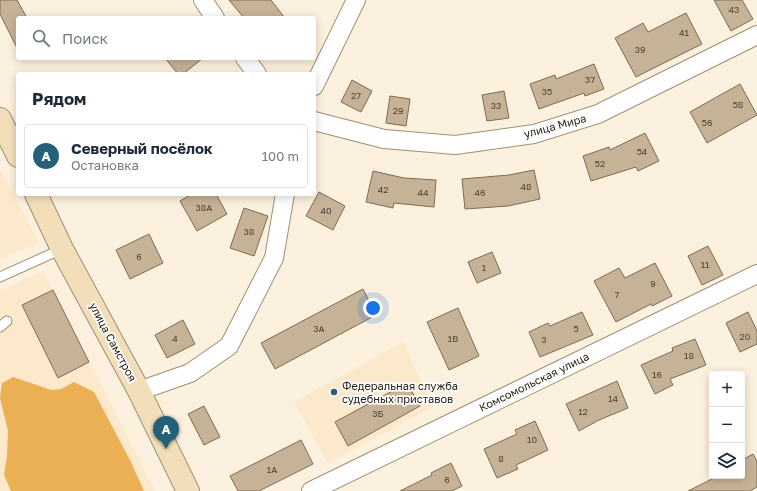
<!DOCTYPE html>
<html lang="ru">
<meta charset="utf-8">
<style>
body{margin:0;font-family:"Golos Text",sans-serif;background:#f6f6f7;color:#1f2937}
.controls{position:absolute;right:12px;bottom:12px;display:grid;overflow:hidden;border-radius:4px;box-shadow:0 2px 10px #0003}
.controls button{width:36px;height:36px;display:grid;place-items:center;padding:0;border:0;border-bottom:1px solid #e0e1e3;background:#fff;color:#1f2937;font:20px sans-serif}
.you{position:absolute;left:373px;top:308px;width:14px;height:14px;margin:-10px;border:3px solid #fff;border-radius:50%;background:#1a73e8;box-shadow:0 0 0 6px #1a73e833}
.badge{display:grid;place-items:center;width:26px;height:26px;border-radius:50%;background:#246178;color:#fff;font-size:13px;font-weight:700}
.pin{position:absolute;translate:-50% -33px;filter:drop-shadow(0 1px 2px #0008)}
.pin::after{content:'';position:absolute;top:21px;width:14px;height:12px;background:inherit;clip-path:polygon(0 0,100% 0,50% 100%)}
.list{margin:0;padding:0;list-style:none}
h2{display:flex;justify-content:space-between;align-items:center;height:52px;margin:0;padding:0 16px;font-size:17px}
h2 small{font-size:13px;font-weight:400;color:#747a83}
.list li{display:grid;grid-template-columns:26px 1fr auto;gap:12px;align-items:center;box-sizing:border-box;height:64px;margin:0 8px 8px;padding:0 8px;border:1px solid #e0e1e3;border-radius:4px}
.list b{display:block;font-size:15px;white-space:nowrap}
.list p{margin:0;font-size:13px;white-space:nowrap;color:#747a83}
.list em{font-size:13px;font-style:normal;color:#747a83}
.icon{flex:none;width:22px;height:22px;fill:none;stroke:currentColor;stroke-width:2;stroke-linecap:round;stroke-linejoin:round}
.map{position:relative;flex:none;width:757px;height:491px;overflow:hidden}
.search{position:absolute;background:#fff;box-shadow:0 2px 10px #0003;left:16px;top:16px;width:300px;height:44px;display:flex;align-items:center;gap:10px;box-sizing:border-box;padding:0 14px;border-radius:4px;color:#747a83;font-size:15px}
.panel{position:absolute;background:#fff;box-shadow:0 2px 10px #0003;left:16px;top:72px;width:300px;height:124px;border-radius:4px}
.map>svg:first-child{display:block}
.built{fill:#fce8cb}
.forest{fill:#ebb054}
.building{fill:#c6b296;stroke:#7e6c52}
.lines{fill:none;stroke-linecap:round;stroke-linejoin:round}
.lane-casing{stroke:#a28f74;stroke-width:11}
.street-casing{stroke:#a28f74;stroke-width:20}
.secondary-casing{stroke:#a28f74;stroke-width:24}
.lane{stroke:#fff;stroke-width:9}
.street{stroke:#fff;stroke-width:18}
.secondary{stroke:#f2dfba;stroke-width:22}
.poi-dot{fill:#246178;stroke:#fff;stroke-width:1.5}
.labels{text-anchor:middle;stroke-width:3.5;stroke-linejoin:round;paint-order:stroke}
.number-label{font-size:9px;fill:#504536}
.street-label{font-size:11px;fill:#292116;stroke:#fff}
.poi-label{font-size:11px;fill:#292116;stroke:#fff;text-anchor:start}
</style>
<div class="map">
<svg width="757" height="491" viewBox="0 0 757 491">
<rect width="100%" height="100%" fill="#fcf0de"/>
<g class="built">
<path d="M0 170 39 242 0 259Z"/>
<path d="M43 271 53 290 155 491H0V291Z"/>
<path d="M403 342 433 407 328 463 294 402Z"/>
</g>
<path class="forest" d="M13 377 51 390 61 389 74 382 94 392 131 462 144 491H11L4 475 7 456 8 431 0 398 2 383Z"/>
<g class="building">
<path d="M0 0H17L27 18H18V50L0 14Z"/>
<path d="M229 0H271L285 18H244Z"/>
<path d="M714 0H742L753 19 731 31Z"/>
<path d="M686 13 702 44 636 77 615 38 643 23 648 32Z"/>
<path d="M165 58H203L183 74H178Z"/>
<path d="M594 64 604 89 585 96 584 93 539 109 530 84 555 75 556 79Z"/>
<path d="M352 80 372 91 361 112 341 102Z"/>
<path d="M740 84 757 115 707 143 690 112Z"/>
<path d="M504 91 509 118 487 121 482 95Z"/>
<path d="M390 96 410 99 406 126 386 123Z"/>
<path d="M645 133 659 161 638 171 636 167 591 181 583 156 609 147 610 150Z"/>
<path d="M534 170 540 199 508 206 465 209 462 179 509 175Z"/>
<path d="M373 171 404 178 436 180 434 207 394 203 393 208 366 202Z"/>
<path d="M319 192 345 206 333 230 306 216Z"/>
<path d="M192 194H216L227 214 197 231 180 201Z"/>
<path d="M244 208 268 216 254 256 230 248Z"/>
<path d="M149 234 163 263 130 279 116 250Z"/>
<path d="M708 246 723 275 702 285 688 256Z"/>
<path d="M492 252 501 273 477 283 468 262Z"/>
<path d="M655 263 672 296 652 306 651 304 616 322 594 281 619 268 625 278Z"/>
<path d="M363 289 376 315 275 369 261 343Z"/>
<path d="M53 290 89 362 58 378 22 305Z"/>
<path d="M458 308 479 356 449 370 427 322Z"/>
<path d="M582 312 593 335 540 357 529 332 548 323 550 326Z"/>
<path d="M748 312 757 331V344L740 352 726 323Z"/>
<path d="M183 320 195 344 167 358 155 335Z"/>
<path d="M695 339 706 365 670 379 673 385 655 394 641 365 673 351 672 348Z"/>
<path d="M617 381 628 408 599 420 579 431 566 404Z"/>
<path d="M407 383 420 406 348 446 335 422Z"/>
<path d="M204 406 220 437 204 445 188 414Z"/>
<path d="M535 421 548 450 516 465 518 469 497 478 484 449 517 434 515 430Z"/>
<path d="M301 440 313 464 259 491H238L230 476Z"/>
<path d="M753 454 757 461V487L750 491H688L718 476H742V460Z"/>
<path d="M451 463 462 486 452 491H400L432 475 431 473Z"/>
</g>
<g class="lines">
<defs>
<g id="lane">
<path d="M0 277 62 249"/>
<path d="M0 327 7 321"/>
</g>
<g id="street">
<path d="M203 0 215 18"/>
<path d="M245 58 257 74"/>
<path d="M314 86 356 0"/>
<path d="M314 121 384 139 455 145 534 134 598 114 757 35"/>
<path d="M139 391 190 373 229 346 274 258 285 194"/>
<path d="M311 491 757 274"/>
</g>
<g id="secondary">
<path d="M0 119 18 156"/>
<path d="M36 194 62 249 139 391 188 491"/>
</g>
</defs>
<use href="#lane" class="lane-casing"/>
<use href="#street" class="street-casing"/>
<use href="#secondary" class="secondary-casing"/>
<use href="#lane" class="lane"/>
<use href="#street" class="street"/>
<use href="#secondary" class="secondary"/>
</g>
<circle class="poi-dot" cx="334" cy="392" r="4"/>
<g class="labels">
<g class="number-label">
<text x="734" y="13">43</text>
<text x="684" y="36">41</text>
<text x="640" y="53">39</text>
<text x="590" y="83">37</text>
<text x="547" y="95">35</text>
<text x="356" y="99">27</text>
<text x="738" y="108">58</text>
<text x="496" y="109">33</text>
<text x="398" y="114">29</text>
<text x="707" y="126">56</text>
<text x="642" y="155">54</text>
<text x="600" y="167">52</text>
<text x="526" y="190">48</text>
<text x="383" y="193">42</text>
<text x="423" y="196">44</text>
<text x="480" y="196">46</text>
<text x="204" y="211">38А</text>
<text x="326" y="214">40</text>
<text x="249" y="235">38</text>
<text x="139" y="260">6</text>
<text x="705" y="268">11</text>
<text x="484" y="271">1</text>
<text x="653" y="287">9</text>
<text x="617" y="298">7</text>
<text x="319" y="332">3А</text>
<text x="576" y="332">5</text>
<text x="745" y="340">20</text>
<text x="175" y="342">4</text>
<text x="453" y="342">1В</text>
<text x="544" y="343">3</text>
<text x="689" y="359">18</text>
<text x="657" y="378">16</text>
<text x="613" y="402">14</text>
<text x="583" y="415">12</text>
<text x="378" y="417">3Б</text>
<text x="532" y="443">10</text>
<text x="501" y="462">8</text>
<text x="272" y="473">1А</text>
<text x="447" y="483">6</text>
</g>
<g class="street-label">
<text transform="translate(555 126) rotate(-15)" y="4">улица Мира</text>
<text transform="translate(113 342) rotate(62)" y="4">улица Самстроя</text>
<text transform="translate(534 382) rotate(-26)" y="4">Комсомольская улица</text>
</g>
<g class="poi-label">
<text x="342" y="390">Федеральная служба<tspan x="342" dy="13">судебных приставов</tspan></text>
</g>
</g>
</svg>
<div class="controls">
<button>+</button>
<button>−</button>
<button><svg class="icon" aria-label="layers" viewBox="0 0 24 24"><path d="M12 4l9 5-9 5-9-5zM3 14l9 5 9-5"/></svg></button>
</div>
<div class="you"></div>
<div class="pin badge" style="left:166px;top:449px">A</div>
<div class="search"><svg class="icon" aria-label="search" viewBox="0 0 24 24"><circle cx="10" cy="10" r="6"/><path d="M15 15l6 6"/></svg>Поиск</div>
<section class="panel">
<h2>Рядом<small></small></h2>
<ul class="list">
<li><span class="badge">A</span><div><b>Северный посёлок</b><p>Остановка</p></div><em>100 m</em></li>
</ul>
</section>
</div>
